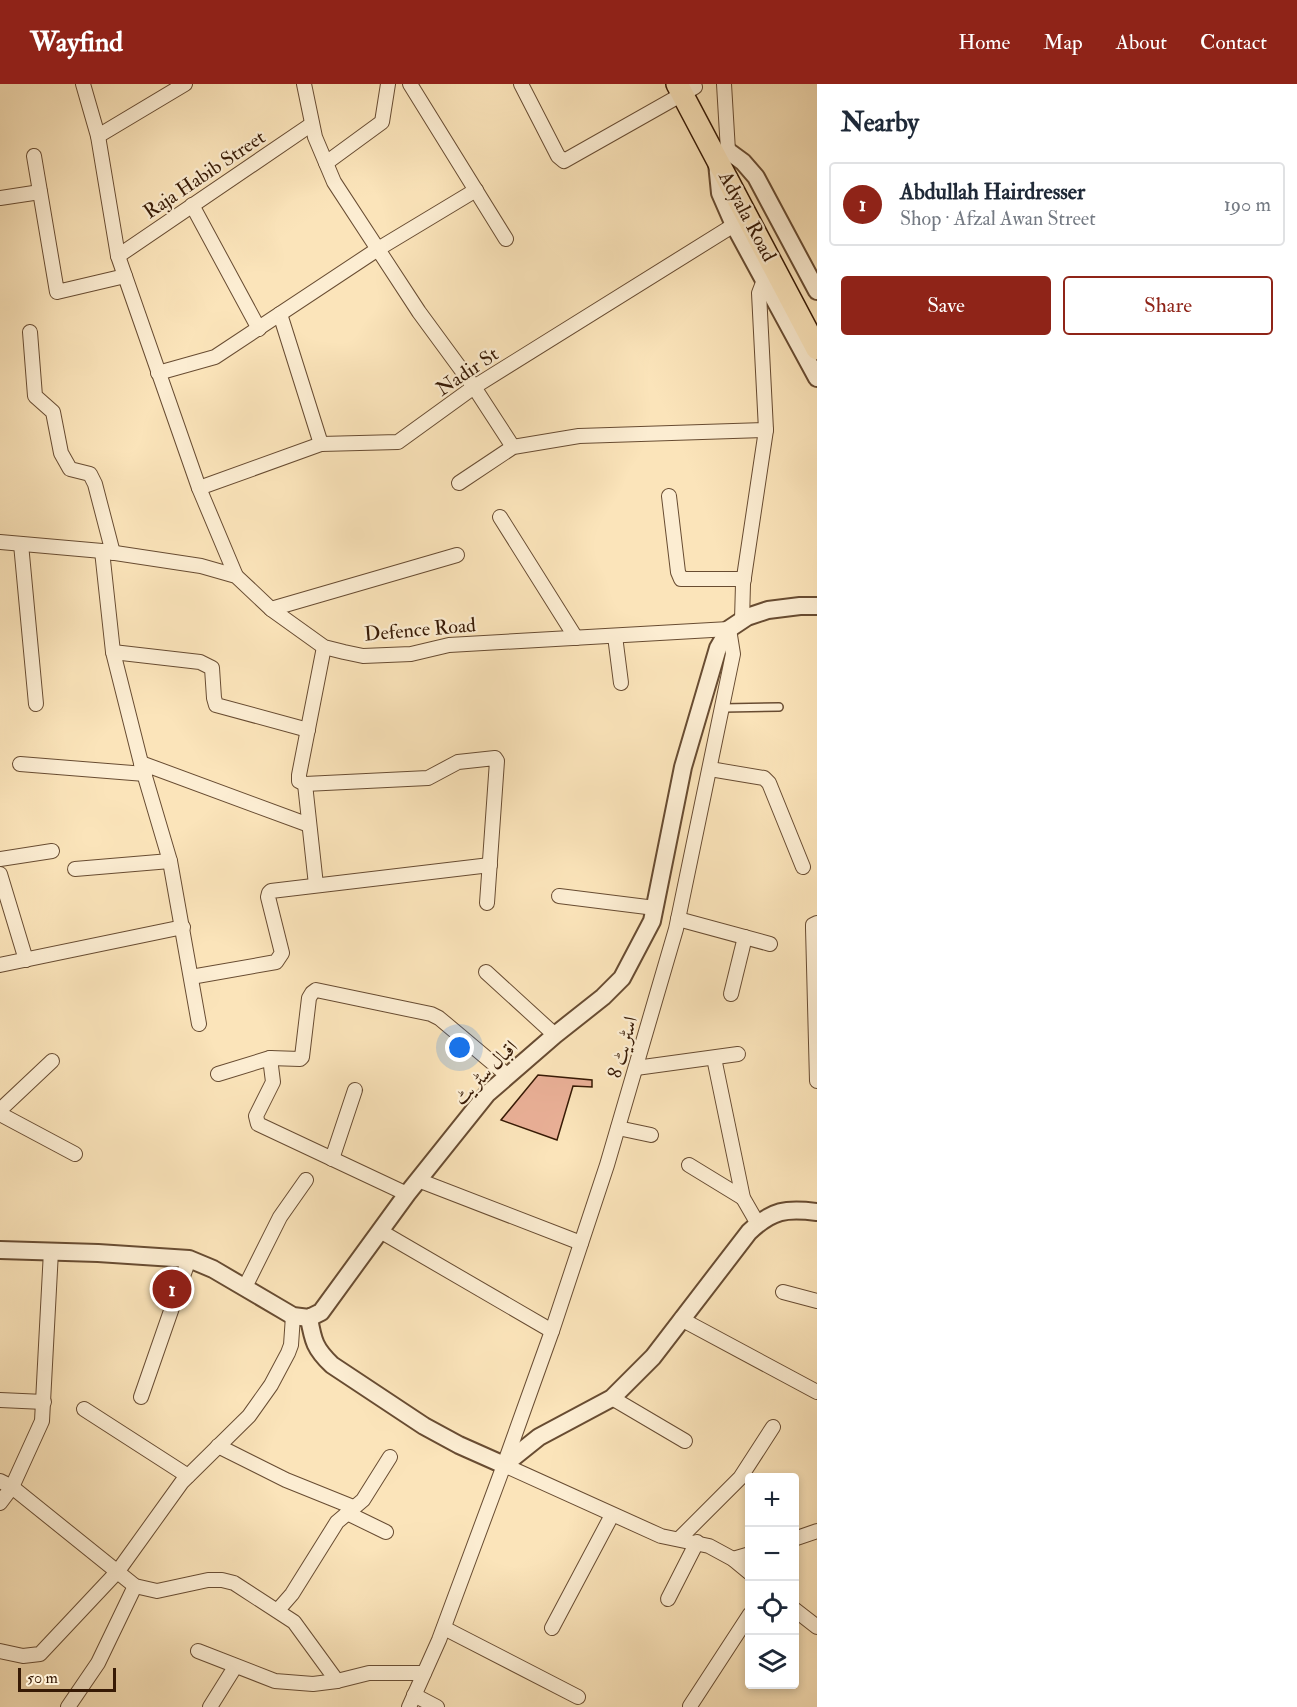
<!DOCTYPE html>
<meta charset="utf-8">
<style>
body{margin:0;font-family:"IM FELL Double Pica",Amiri,serif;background:#f2f2f3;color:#1f2937}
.controls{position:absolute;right:18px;bottom:18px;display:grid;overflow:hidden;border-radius:6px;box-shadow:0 3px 9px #0003}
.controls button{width:54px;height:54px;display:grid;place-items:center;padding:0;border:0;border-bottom:2px solid #e0e1e3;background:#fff;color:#1f2937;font:30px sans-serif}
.scale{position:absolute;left:18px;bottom:15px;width:98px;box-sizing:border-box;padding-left:6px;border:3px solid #371a05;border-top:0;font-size:16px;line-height:21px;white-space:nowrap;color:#371a05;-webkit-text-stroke:4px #fcedd2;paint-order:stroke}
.you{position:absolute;left:460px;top:964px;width:21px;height:21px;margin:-15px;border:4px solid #fff;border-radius:50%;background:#1a73e8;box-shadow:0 0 0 9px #1a73e833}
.badge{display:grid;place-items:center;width:39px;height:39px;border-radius:50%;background:#8f2418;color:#fff;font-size:20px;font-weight:700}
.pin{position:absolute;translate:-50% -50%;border:3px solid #fff;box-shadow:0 2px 6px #0006}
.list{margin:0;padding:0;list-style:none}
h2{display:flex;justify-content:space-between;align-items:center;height:78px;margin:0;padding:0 24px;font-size:26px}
h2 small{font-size:20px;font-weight:400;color:#747a83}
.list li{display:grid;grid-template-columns:39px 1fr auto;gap:18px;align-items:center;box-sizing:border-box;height:84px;margin:0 12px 12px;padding:0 12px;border:2px solid #e0e1e3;border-radius:6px}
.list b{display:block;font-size:22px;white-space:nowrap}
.list p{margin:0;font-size:20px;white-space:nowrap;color:#747a83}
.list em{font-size:20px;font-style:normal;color:#747a83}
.actions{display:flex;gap:12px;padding:18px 24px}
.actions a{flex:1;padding:14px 0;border:2px solid #8f2418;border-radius:6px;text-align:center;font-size:21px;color:#8f2418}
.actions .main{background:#8f2418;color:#fff}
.icon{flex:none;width:33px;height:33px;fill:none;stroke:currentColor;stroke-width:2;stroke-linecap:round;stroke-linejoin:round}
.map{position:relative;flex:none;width:817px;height:1623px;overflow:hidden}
header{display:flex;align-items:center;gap:36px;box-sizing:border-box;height:84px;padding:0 30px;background:#8f2418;color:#fff}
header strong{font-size:28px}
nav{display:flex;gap:33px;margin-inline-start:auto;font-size:21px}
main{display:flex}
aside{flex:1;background:#fff}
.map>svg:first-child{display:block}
.building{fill:#eab097;stroke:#371a05;stroke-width:1.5}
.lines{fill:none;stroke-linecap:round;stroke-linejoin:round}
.service-casing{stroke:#684c32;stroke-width:10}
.minor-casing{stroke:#684c32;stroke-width:16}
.tertiary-casing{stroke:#684c32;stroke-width:20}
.primary-casing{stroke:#371a05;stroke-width:24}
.service{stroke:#fcedd2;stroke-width:7}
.minor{stroke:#fcedd2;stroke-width:14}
.tertiary{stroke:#fcedd2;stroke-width:16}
.primary{stroke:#fbe4ba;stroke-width:21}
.labels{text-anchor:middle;stroke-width:4.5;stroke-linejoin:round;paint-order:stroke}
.street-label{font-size:20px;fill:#371a05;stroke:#fcedd2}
</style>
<header>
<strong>Wayfind</strong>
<nav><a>Home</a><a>Map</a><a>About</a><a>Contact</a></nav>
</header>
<main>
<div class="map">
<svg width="817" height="1623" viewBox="0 0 817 1623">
<rect width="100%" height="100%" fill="#fbe4ba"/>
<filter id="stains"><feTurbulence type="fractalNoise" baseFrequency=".00333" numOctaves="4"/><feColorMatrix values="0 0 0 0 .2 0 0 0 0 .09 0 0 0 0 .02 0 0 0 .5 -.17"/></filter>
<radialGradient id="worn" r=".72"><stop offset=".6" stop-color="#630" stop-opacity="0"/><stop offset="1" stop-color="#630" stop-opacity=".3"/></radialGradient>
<path class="building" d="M538 991 592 996V1003L573 1002 557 1056 501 1036Z"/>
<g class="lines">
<defs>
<path id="service" d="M723 624 779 623"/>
<g id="minor">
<path d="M83 0 98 52 118 172 199 404 236 492"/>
<path d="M304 0 315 53 334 98 419 228 474 303 513 363"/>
<path d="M410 0 506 155"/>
<path d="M521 0 558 72 564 77 695 3"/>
<path d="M724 0 728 67"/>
<path d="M98 52 185 0"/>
<path d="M34 72 57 208 125 192"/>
<path d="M326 79 382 38 388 0"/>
<path d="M0 114 40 108"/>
<path d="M192 121 259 245"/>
<path d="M118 172 312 40"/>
<path d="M280 230 321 360"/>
<path d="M30 248 35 312 53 328 61 369 70 385 90 390 95 400 113 469"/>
<path d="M158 289 215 273 378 165 476 106"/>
<path d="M459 399 513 363 579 352 766 346 759 209 764 196"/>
<path d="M199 404 321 360 398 358 474 303 734 141"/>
<path d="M669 412 678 488 681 495H744"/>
<path d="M500 433 576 554"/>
<path d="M0 458 102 467 201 482 236 492 271 525 324 563 344 568 363 572 411 570 449 561 729 545 733 570 676 845 607 1081 552 1247 504 1381 439 1556 409 1623"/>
<path d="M21 460 36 620"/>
<path d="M102 467 113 568 141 679 170 777 199 940"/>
<path d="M271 525 457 471"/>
<path d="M742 536 743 500 766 346"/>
<path d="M615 552 621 599"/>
<path d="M324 563 299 691V697L305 700 428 694 458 678 495 674 497 677 487 819"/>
<path d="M113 568 200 578 212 584 214 614 216 621 308 646"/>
<path d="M141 679 309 741"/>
<path d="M20 680 145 690"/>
<path d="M710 685 764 694 769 699 803 783"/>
<path d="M305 700 316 801"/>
<path d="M0 775 52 767"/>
<path d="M75 785 170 777"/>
<path d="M0 790 26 876"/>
<path d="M559 812 655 824"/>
<path d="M678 835 770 860"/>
<path d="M817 839 813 841V844L817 997"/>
<path d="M0 881 183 843"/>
<path d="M486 888 555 951"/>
<path d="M191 893 276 878 282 869 268 813 269 809 271 807 490 781"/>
<path d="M731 910 745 853"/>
<path d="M270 974 300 975 302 973 309 914 312 909 316 906 431 930 439 934 508 992"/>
<path d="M714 974 743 1114 758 1140"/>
<path d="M636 984 738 970"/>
<path d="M218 990 270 974 273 998 256 1032 258 1040 407 1110"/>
<path d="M0 1026 52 977"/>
<path d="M0 1030 75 1070"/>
<path d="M618 1044 651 1051"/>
<path d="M332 1075 355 1006"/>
<path d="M689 1081 743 1114"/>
<path d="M418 1096 581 1159"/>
<path d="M380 1147 552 1247"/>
<path d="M245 1203 280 1133 306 1096"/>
<path d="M783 1208 817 1217"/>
<path d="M681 1235 817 1308"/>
<path d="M141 1313 189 1175"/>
<path d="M612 1314 685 1357"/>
<path d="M0 1316 44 1318"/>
<path d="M84 1325 188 1392"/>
<path d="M218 1362 286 1396 353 1423"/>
<path d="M504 1381 661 1452 709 1462 733 1475 750 1489"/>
<path d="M0 1397 12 1403 135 1502 157 1507 208 1496H222L234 1499 294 1538 337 1597"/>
<path d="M0 1419 12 1403 42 1337 51 1167"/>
<path d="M347 1429 386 1448"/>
<path d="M679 1455 740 1394 773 1343"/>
<path d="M794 1455 817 1447"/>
<path d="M733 1475 750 1470"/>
<path d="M668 1515 697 1458"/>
<path d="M794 1525 817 1543"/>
<path d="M278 1526 292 1510 337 1438 363 1416 390 1373"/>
<path d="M444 1544 578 1613"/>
<path d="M552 1544 612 1431"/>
<path d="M0 1567 23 1572 40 1570 118 1487 182 1398 249 1332 271 1301 288 1269 291 1261 293 1232"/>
<path d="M198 1567 275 1597 313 1600 337 1597 369 1589H424"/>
<path d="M414 1611 437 1623"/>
<path d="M690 1622 750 1530"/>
<path d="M68 1623 98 1579 135 1502"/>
<path d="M210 1623 235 1583"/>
</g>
<g id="tertiary">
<path d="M728 67 743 78 756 93 817 207"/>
<path d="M717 79 720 109 734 141 817 294"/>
<path d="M0 1166 98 1169 189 1175 213 1185 293 1232 309 1234 321 1228 407 1110 487 1010 555 951 603 913 622 894 652 837 683 683 718 564 729 545 747 533 768 526 800 522H817"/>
<path d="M309 1234C313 1257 315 1265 332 1281L424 1342 459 1361 504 1381 539 1353 612 1314 653 1273 749 1148C772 1126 786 1124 817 1128"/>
</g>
<path id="primary" d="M677 0 817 265"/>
</defs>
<use href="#service" class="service-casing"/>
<use href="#minor" class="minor-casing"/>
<use href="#tertiary" class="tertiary-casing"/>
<use href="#primary" class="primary-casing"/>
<use href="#service" class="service"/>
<use href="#minor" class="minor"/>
<use href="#tertiary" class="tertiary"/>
<use href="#primary" class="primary"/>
</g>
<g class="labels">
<g class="street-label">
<text transform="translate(204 90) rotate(-34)" y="7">Raja Habib Street</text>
<text transform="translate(748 132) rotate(62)" y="7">Adyala Road</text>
<text transform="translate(467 287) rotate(-34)" y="7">Nadir St</text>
<text transform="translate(420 545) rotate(-5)" y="7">Defence Road</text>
<text transform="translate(622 963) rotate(-74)" y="7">اسٹریٹ 8</text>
<text transform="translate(485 988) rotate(-45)" y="7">اقبال سٹریٹ</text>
</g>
</g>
<rect width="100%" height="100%" filter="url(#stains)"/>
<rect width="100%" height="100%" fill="url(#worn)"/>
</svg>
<div class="controls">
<button>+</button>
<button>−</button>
<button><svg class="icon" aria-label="locate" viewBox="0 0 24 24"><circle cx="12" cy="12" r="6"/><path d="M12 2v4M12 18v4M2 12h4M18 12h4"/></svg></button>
<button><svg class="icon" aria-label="layers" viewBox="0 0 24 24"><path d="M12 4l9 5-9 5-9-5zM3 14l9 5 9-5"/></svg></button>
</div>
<div class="scale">50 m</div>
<div class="you"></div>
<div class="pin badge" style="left:172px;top:1205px">1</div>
</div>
<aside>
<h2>Nearby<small></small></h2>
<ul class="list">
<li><span class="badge">1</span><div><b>Abdullah Hairdresser</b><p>Shop · Afzal Awan Street</p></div><em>190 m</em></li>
</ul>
<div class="actions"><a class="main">Save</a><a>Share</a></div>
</aside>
</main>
